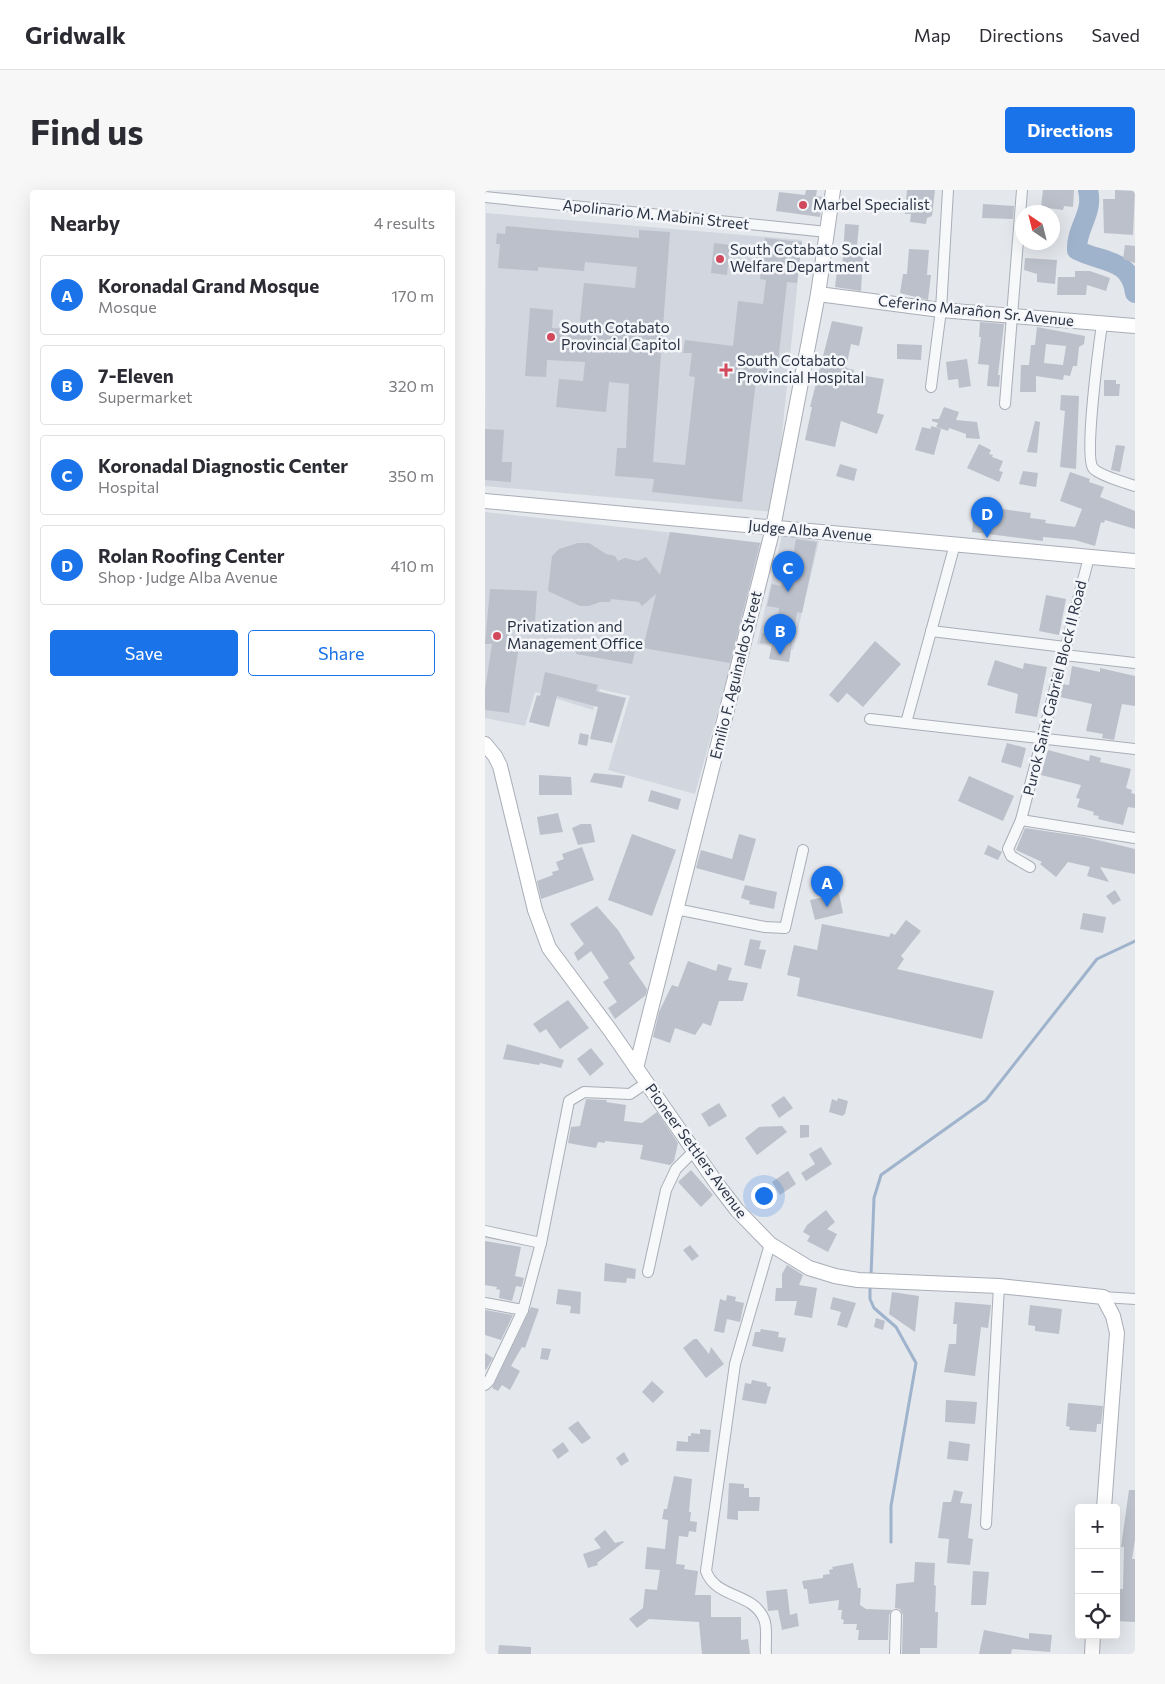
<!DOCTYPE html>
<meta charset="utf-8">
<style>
body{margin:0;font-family:Commissioner,sans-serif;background:#f7f7f7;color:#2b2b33}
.controls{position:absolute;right:15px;bottom:15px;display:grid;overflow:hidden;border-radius:5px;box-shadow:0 5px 20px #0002}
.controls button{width:45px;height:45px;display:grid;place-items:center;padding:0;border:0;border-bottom:1px solid #e1e1e2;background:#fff;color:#2b2b33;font:25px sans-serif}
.compass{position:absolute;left:530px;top:15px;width:45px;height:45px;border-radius:50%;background:#fff;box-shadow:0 5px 20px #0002;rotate:325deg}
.you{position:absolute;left:278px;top:1005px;width:18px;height:18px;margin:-12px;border:4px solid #fff;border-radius:50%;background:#1a73e8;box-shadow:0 0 0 8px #1a73e833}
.badge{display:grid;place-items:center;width:32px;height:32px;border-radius:50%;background:#1a73e8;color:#fff;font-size:16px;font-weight:700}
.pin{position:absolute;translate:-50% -41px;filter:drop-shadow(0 1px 2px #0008)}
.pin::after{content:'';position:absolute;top:26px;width:18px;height:15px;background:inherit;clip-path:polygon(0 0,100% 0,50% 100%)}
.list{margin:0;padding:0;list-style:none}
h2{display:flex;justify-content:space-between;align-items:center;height:65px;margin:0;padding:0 20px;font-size:21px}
h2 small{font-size:16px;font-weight:400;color:#7c7c81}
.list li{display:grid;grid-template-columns:32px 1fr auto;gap:15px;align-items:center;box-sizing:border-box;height:80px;margin:0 10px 10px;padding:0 10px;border:1px solid #e1e1e2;border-radius:5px}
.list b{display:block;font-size:19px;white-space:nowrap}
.list p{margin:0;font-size:16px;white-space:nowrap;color:#7c7c81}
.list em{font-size:16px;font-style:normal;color:#7c7c81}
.actions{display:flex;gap:10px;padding:15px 20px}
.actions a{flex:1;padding:11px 0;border:1px solid #1a73e8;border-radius:5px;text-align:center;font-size:18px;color:#1a73e8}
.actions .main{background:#1a73e8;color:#fff}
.icon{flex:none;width:28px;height:28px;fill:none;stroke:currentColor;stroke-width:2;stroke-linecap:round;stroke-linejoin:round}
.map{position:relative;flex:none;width:650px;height:1464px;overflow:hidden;border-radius:5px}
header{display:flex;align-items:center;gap:30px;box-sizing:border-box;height:70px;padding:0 25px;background:#fff;border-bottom:1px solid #e1e1e2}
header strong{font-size:24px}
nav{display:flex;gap:28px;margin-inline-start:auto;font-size:18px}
.intro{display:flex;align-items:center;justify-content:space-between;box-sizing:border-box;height:120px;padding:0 30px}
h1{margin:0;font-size:35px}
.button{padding:12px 22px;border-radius:5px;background:#1a73e8;color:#fff;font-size:18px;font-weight:700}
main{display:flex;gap:30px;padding:0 30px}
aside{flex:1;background:#fff;border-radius:5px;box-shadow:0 5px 20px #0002}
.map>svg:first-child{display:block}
.built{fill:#d2d6de}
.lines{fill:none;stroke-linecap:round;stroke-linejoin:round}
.stream{stroke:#9fb4cc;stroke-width:3}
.river{stroke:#9fb4cc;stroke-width:20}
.building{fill:#bbc0ca;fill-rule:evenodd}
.street-casing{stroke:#a9aeb7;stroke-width:12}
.secondary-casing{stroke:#a9aeb7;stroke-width:16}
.street{stroke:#f7f8fa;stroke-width:10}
.secondary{stroke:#fff;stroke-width:14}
.poi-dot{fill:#d1495b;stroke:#f4f6f9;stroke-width:2}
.labels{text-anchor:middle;stroke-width:5;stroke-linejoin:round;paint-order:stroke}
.poi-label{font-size:15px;fill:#2b3445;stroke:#f4f6f9;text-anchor:start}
.street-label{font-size:15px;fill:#2b3445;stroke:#f4f6f9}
</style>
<header>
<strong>Gridwalk</strong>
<nav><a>Map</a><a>Directions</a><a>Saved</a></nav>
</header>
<div class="intro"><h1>Find us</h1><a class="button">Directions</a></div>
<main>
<aside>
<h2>Nearby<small>4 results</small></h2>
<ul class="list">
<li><span class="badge">A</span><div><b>Koronadal Grand Mosque</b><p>Mosque</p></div><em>170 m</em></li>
<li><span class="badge">B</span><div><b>7-Eleven</b><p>Supermarket</p></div><em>320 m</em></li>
<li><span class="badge">C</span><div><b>Koronadal Diagnostic Center</b><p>Hospital</p></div><em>350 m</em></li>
<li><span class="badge">D</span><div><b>Rolan Roofing Center</b><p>Shop · Judge Alba Avenue</p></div><em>410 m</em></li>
</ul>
<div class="actions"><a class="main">Save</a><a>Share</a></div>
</aside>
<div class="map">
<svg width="650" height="1464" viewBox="0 0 650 1464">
<rect width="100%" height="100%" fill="#e4e7ec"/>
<g class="built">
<path d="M1 23 317 50 289 322 0 296Z"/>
<path d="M0 322 279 353 210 604 123 580 145 506 115 499 108 520 50 502 40 536 0 528Z"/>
<path d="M297 345 334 351 308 460 272 454Z"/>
</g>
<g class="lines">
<g class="stream">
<path d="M386 1086 389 1008 396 985 501 910 612 769 650 751"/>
<path d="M385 1095V1109L389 1118 411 1137 431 1173 406 1316V1352"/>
</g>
<path class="river" d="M603 0C609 24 591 37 592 60 617 73 646 68 650 103"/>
</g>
<g class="building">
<path d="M321 0H332L331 6 338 7 335 27 291 21 294 2 320 5Z"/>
<path d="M422 0H450L447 26 442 28 441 34 425 32 426 24H420Z"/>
<path d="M558 0H589L588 17 579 16 578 20 556 17Z"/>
<path d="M630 0 650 1 648 45 619 43 618 9H630Z"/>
<path d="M498 14 529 16 528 29 497 28Z"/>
<path d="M360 34 374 35 371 65 378 66 376 101 350 97 352 81H357Z"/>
<path d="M21 36 154 48V40L185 42 168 272 200 275 210 187 204 186 207 163H198L200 150 248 156 253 111 278 114 281 90 275 89 280 48 317 52 312 93 302 92 293 172 288 171 283 187 271 190 257 312 167 302 169 289 130 286 132 258H141L144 194 124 192 121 222 71 217 74 189 98 191 100 172 62 170 61 187 40 186 45 118 68 120 67 138 94 139 99 93 150 98 152 77 100 72 99 81 53 77V81L13 78 15 54H11L12 43 20 44Z"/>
<path d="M229 53 245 55 242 85 226 83Z"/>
<path d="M640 55 650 56V73L638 69Z"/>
<path d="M424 59 444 60 442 85H446L443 110 415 103 418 84H422Z"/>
<path d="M540 68 572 70 570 94 552 92V84L539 80Z"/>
<path d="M590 81H605L625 88 621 101 602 95 601 105H572L573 87H590Z"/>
<path d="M347 131 378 137 374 156 366 154 361 178 369 180 368 184 399 189 392 223 399 225 392 244 356 231 350 257 320 250 327 217H325Z"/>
<path d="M495 132 519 134 513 185H515L514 197 502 196 504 175 493 174 496 147H494Z"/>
<path d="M552 137 600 146 599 154 594 157 592 176H588L585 186 579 185 578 190 551 186V202H535L536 175H544L546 155H550ZM561 154 581 156 578 175 559 173Z"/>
<path d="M412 154 437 155 436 170 412 169Z"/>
<path d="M482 169 486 196 474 198 473 189 463 190 461 172Z"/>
<path d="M619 190H631V194H635L634 206H619Z"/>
<path d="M576 205 594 206 591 279 575 277 580 221 575 220Z"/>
<path d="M459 217 474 222 471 230 492 232 495 249 481 248V244L464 238 463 241 451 237 453 233 447 231V229H454Z"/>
<path d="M550 231 555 232 552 263 542 262Z"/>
<path d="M446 236 456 239 449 265 430 260 437 237 446 239Z"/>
<path d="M0 239 19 240 17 272H27L26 292 0 290Z"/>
<path d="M494 254 506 260 504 264 508 265 507 267 518 271 514 281 518 282 514 292 482 278Z"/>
<path d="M631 255 640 256 635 282 626 280Z"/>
<path d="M355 274 372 279 369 291 351 286Z"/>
<path d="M538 281 553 283 551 297 534 294Z"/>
<path d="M585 282 605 289 604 292 619 297 615 307 650 321V339L620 330 619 333 616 332 610 356 590 350 558 347V351L487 342 490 312 511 314 510 318 546 323 545 328 561 330 560 333 590 337 597 319 575 311Z"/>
<path d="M185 342 275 353 245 473 158 458 171 404 157 416 154 412 126 409 125 412H115L104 416H95L63 401 67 366 74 359 93 353H104L121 364 130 366 133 371 140 368 153 371 161 367 175 385Z"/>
<path d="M311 349 332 352 317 423 312 422 304 472 284 469 287 454 275 453 277 443 290 445 294 418 282 416 287 394 296 396 299 381 305 382Z"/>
<path d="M5 399 52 401 50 432 27 431 25 433 22 461 33 462 24 523 0 520V500L7 454H0Z"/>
<path d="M561 405 581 409 574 445 554 441Z"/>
<path d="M94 451 150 461 147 474 91 464Z"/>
<path d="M390 451 416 474 378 517 362 503 353 513 344 505Z"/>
<path d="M510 470 538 479 539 473 562 477 552 527 530 523 533 504 502 495Z"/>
<path d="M587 476 615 482V478L650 486V516L637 514 629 550 617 548 618 544 601 541 607 514 575 507 578 494 584 495Z"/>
<path d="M60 482 113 495 111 501 141 508 127 553 105 549 113 517 72 506 64 537 44 532 52 505 55 506Z"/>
<path d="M95 543 104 545 102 556 93 554Z"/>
<path d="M522 553 541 558 536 578 516 572Z"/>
<path d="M563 560 604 571 605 565 616 568 615 572 646 579 641 598 647 600 646 603 650 604V618L643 617 638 635 613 629 614 626 608 625 609 622 592 617 595 609 591 608 596 595 556 585Z"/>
<path d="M109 583 140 586 137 598 105 592Z"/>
<path d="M54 585 86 587 87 605H54Z"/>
<path d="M484 586 529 606 518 631 473 611Z"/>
<path d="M166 600 196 609 193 620 163 611Z"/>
<path d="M73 623 78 642 55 645 52 627Z"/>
<path d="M96 634H106L110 652 93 655 87 638Z"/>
<path d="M540 638 600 647 650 659V684L615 677 624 692 602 686 605 677 583 672 571 687 555 674 557 672 531 660Z"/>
<path d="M147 644 191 660 167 726 123 710Z"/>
<path d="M254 644 271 649 259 691 211 678 216 660 247 669Z"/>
<path d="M503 655 517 662 513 670 499 664Z"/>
<path d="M97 657 109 690 56 709 52 691 68 685 67 682 74 680 71 672 79 669 77 664Z"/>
<path d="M260 695 292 702 289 719 264 714 265 711 256 708Z"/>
<path d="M630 700 636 710 628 715 621 706Z"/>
<path d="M354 704 358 723 330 730 325 710Z"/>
<path d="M112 716 133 740 150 768 144 773 162 799 161 805 130 829 123 818 132 812 118 792 124 788 106 761 93 771 89 763 99 754 85 734Z"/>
<path d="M598 723 621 727 618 743 595 739Z"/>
<path d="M421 730 436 741 416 766 419 769 412 779 509 801 497 849 312 806 315 788 302 785 309 755 332 760 337 734 404 747 406 743 410 745Z"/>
<path d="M265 749 276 751 274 759 281 760 276 779 259 775Z"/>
<path d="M203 771 231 781 233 774 247 778 243 790 263 793 258 811H234L226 836 218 833 210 845 190 838 185 853 168 847 174 822 187 795 193 797Z"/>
<path d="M83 810 104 838 75 859 61 839 55 843 48 834Z"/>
<path d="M22 854 55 863 79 870 76 878 55 873 54 875 18 869Z"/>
<path d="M106 858 119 874 105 886 92 869Z"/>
<path d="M299 906 308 918 294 928 286 915Z"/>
<path d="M353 908 363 911 360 924 357 926 344 922 347 909 352 911Z"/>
<path d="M101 909 122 910 121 912 141 915 139 931 157 933 172 922 193 953 189 971 185 975 155 969 158 955 120 951V953L113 952 111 958 83 953 86 937 95 936Z"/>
<path d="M234 913 242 926 224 937 216 924Z"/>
<path d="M315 935H324V947L315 948Z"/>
<path d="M297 936 302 942 272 965 260 948 274 937Z"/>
<path d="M336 957 347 974 321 991 316 983 330 974 324 964Z"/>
<path d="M206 980 228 1005 216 1017 193 992Z"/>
<path d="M303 981 311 994 295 1005 287 992Z"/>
<path d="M341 1020 350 1032 342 1039 352 1044 343 1062 322 1051 325 1046 318 1042 322 1035Z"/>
<path d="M0 1051 36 1057 30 1086 39 1088 37 1097 31 1096 27 1111 14 1108 15 1100 11 1099 12 1097 0 1095Z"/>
<path d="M205 1055 214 1066 207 1071 198 1060Z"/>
<path d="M120 1073 151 1079 150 1089 142 1088 141 1093 119 1091Z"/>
<path d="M302 1075 318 1085 314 1095 332 1098 327 1128 309 1125 312 1111H290L291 1098H297V1084Z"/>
<path d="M73 1099 96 1102 95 1124 85 1123 86 1116 71 1114Z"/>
<path d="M407 1102 434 1106 430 1142 404 1124Z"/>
<path d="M242 1105 251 1107 250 1111 259 1113 255 1132 242 1129 239 1143 229 1141 235 1109 241 1111Z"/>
<path d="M348 1107 371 1113 362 1138 352 1135 356 1122 345 1119Z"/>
<path d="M470 1112 506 1115 503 1138 496 1137 490 1186 459 1182 464 1154H471L472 1134H468Z"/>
<path d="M545 1115 577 1119 574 1144 550 1141V1136L543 1135Z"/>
<path d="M46 1117 54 1119 40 1158 37 1157 26 1176 35 1181 25 1200 17 1195 13 1201 7 1198Z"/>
<path d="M0 1120 28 1125 16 1150 0 1145Z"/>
<path d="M391 1128 400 1131 398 1140 389 1137Z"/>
<path d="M276 1139 294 1142 293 1147 301 1148 298 1162 267 1156 270 1142H275Z"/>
<path d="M209 1149H212L224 1164 226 1157 239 1174 221 1188 198 1158Z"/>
<path d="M57 1158 66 1159 63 1170 55 1169Z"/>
<path d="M0 1163 8 1168 1 1180 0 1179Z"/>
<path d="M267 1190 282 1193V1196L286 1197 281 1214 257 1210 260 1193 266 1194Z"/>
<path d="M167 1191 179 1202 168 1213 157 1202Z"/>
<path d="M461 1210 492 1212 490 1234 460 1232Z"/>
<path d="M583 1213 618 1216 616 1234H612L611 1242 584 1240 585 1237 581 1236Z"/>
<path d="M93 1231 106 1248 97 1254 83 1238Z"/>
<path d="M215 1239 226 1240 224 1262 191 1261 192 1251 203 1252V1246H206V1243L215 1244Z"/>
<path d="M464 1251 485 1254 483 1271 462 1269Z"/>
<path d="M78 1252 84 1261 73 1269 67 1260Z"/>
<path d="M139 1262 144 1271 136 1276 131 1268Z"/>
<path d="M189 1286 207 1289 204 1322H206L205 1331 212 1332 211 1342 204 1341 203 1347 194 1346 191 1374 200 1375 199 1379 213 1381 210 1405H226V1427H256V1450L263 1449 265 1464H217L214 1432 164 1429 152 1438 144 1429 158 1418 160 1399 172 1400 175 1380 160 1379 162 1357 180 1359 183 1330 177 1329 179 1319H182Z"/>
<path d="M244 1293 259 1294V1298H264V1307H275L274 1321H253V1330L242 1329Z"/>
<path d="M469 1300 478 1302 475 1313 487 1314 483 1348 488 1349 485 1375 462 1373 464 1349 453 1348 458 1312H466Z"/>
<path d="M644 1300H650V1350L647 1369H650V1432L631 1431 632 1405H635V1399H638L639 1357H636Z"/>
<path d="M120 1340 130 1353 138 1351 139 1352 112 1373 113 1375 103 1378 98 1364 116 1358 109 1349Z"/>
<path d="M430 1372 450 1373 449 1395 451 1396 450 1422H453L452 1458H435V1464H417L418 1425 415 1419 410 1418 411 1394 429 1392Z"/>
<path d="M368 1373 373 1398H376L375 1415 381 1419 407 1420 404 1425 403 1450H373L374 1440H371L372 1434H358L359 1430 356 1429 357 1420H353L354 1410 324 1414 322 1399H319L317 1391 338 1388V1385L345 1384 344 1380 348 1379 347 1377Z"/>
<path d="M488 1381 504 1382 501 1415H486Z"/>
<path d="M302 1399 305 1425 312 1423 314 1436 297 1440 293 1420 283 1421 281 1401Z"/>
<path d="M499 1440 544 1449V1443L567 1445 565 1462 527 1459 526 1464H494Z"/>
<path d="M14 1455 46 1457V1464H13Z"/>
</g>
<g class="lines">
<defs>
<g id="street">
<path d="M0 7 342 42"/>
<path d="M617 134C614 155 599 266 608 278 613 285 641 293 650 296"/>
<path d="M446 197 456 120 463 0"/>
<path d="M520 214 537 0"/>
<path d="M446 441 580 457"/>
<path d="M579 465 650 473"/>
<path d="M385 529 650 559"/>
<path d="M421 533 470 354"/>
<path d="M536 630 650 648"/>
<path d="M545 677 526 666 523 659 536 630 604 367"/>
<path d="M191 719 280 737 300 738 318 660"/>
<path d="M0 1041 56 1053"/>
<path d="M163 1082 181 1000 191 979 208 962"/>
<path d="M618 1107 650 1109"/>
<path d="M0 1113 38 1120"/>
<path d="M0 1195 4 1191 38 1120 56 1053 84 911 99 902 145 904 161 893"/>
<path d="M501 1334 514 1096"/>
<path d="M281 1464C280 1454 283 1438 279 1429 268 1402 231 1409 221 1381L250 1174 285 1054"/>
<path d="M410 1464 411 1425"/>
</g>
<g id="secondary">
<path d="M333 104 456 120 650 136"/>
<path d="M0 311 650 371"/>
<path d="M0 554 10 566 15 576 50 720 64 758 125 840 232 994 252 1020 285 1054 324 1078 350 1086 373 1090 514 1096 618 1107 628 1126 632 1143 619 1318"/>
<path d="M151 878 288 338 333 104 348 0"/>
<path d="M607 1464 608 1445"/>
</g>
</defs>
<use href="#street" class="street-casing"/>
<use href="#secondary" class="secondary-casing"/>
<use href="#street" class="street"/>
<use href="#secondary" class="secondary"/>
</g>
<g class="poi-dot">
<circle cx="318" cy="15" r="5"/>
<circle cx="235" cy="69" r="5"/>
<circle cx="66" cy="147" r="5"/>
<path d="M238.5 172.5h5v5h5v5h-5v5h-5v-5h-5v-5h5z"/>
<circle cx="12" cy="446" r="5"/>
</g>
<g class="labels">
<g class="poi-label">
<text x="328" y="20">Marbel Specialist</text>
<text x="245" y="65">South Cotabato Social<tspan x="245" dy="17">Welfare Department</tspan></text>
<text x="76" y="143">South Cotabato<tspan x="76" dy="17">Provincial Capitol</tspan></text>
<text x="252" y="176">South Cotabato<tspan x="252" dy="17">Provincial Hospital</tspan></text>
<text x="22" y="442">Privatization and<tspan x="22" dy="17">Management Office</tspan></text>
</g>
<g class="street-label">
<text transform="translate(171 25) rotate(6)" y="5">Apolinario M. Mabini Street</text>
<text transform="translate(491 121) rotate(6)" y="5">Ceferino Marañon Sr. Avenue</text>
<text transform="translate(325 341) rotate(5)" y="5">Judge Alba Avenue</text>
<text transform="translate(251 485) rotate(-76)" y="5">Emilio F. Aguinaldo Street</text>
<text transform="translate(570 498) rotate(-76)" y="5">Purok Saint Gabriel Block II Road</text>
<text transform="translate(211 961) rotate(54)" y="5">Pioneer Settlers Avenue</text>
</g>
</g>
</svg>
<div class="controls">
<button>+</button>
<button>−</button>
<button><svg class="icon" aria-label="locate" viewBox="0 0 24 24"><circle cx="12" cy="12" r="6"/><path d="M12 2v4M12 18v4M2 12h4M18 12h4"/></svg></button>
</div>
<svg class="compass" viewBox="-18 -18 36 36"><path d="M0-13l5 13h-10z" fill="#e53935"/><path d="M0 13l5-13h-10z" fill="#7c7c81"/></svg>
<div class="you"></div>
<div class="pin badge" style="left:342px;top:717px">A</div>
<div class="pin badge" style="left:295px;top:465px">B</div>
<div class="pin badge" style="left:303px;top:402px">C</div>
<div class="pin badge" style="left:502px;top:348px">D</div>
</div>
</main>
